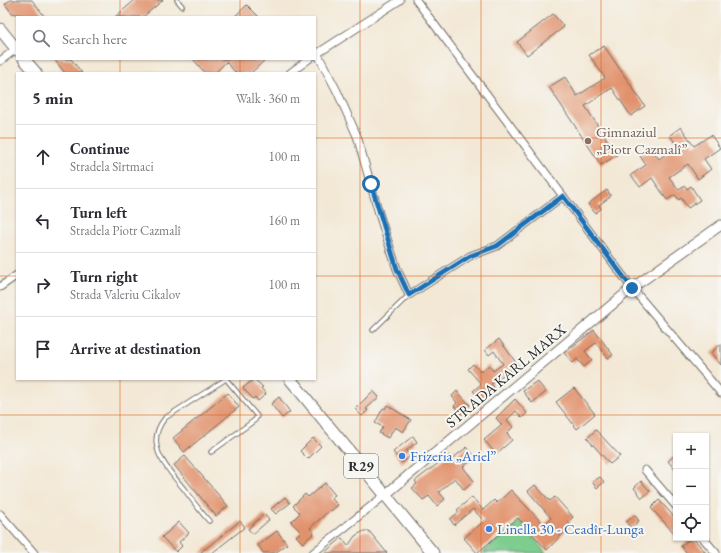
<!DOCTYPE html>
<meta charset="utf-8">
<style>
body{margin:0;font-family:"EB Garamond",serif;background:#f7f7f7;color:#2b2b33}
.controls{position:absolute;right:12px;bottom:12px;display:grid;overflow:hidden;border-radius:0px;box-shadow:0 1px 3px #0004}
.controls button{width:36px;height:36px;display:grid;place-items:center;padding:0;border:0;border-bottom:1px solid #e1e1e2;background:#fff;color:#2b2b33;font:20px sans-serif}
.stop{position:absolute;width:12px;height:12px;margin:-9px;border:3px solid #1f6fb2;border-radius:50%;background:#fff}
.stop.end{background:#1f6fb2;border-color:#fff;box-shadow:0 1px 4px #0008}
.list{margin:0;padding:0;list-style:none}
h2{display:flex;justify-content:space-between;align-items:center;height:52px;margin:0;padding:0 16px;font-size:17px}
h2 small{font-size:13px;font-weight:400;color:#7c7c81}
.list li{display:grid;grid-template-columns:26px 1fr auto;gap:12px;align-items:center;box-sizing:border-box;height:64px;padding:0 16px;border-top:1px solid #e1e1e2}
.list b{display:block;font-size:15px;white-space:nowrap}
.list p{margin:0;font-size:13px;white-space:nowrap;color:#7c7c81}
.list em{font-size:13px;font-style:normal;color:#7c7c81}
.icon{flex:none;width:22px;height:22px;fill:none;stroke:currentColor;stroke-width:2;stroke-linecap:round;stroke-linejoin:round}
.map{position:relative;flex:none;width:721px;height:553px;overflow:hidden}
.search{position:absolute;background:#fff;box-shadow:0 1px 3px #0004;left:16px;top:16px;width:300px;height:44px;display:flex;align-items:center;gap:10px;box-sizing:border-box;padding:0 14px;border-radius:0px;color:#7c7c81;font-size:15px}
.panel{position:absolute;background:#fff;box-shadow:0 1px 3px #0004;left:16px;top:72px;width:300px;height:308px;border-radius:0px}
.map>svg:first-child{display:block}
.green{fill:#7ccd8e;stroke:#547c5c}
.building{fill:#e1926c}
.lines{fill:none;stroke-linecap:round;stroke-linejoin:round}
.service-casing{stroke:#716d66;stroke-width:5.5}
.minor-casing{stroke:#716d66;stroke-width:9}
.tertiary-casing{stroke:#716d66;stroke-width:11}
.primary-casing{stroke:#716d66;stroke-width:13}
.service{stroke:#fff;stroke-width:3.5}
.minor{stroke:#fff;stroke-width:7}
.tertiary{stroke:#fff;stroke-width:9}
.primary{stroke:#fff;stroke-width:11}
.route{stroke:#1f6fb2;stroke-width:5}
.grid{fill:none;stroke:#df570e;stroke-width:1;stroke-opacity:0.55}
.education-dot{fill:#8d6e63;stroke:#f6f6f2;stroke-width:1.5}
.shop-dot{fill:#3f7fe0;stroke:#f6f6f2;stroke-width:1.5}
.labels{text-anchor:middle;stroke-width:4;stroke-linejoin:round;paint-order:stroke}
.shield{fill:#f6f6f2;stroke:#686867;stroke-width:1}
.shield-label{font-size:14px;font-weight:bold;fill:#2b2b2b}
.education-label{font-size:15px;fill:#785e54;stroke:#f6f6f2;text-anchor:start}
.street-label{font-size:15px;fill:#2b2b2b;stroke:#f6f6f2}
.shop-label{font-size:15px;fill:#366cbe;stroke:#f6f6f2;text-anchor:start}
</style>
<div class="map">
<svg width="721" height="553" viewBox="0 0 721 553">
<rect width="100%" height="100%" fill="#f6f6f2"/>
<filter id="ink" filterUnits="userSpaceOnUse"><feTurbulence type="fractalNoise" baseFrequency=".025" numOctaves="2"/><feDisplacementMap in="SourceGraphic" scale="8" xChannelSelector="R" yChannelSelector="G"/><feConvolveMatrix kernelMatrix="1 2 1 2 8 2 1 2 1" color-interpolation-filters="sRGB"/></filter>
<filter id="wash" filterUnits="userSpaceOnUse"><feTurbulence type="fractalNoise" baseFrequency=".012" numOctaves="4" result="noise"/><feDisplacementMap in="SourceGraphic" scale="16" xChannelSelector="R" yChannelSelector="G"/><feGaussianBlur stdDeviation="0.9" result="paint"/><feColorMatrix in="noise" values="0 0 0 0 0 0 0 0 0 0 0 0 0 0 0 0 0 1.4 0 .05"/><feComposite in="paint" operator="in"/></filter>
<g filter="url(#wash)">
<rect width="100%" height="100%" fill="#f3e8d5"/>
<path class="green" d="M520 521 546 553H482Z"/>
<g id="blocks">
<g class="building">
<path d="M10 0H32L45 17H32L12 13 5 4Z"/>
<path d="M135 0H163L143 17H115Z"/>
<path d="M247 5 259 17H234Z"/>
<path d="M553 14 564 27 527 55 517 42Z"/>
<path d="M604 46 645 106 631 116 612 88 585 106 617 155 601 165 549 87 565 77 577 96 605 78 589 55Z"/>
<path d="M54 59H71L82 73H65Z"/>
<path d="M193 59H266L251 73H236L226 62 215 73H205Z"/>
<path d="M681 127 694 146 711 135 720 148 704 159 711 169 698 179 688 164 669 177 679 190 685 186 687 189 691 186 700 200 688 208 681 198 679 200 675 195 667 200 652 178 640 187 631 175 646 165 640 156 651 148 659 159 677 146 670 135Z"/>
<path d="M607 190 611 196 599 205 601 209 595 213 588 204Z"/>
<path d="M594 330 613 355 608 358 596 343 585 351 592 360 584 367 577 359 573 363 564 353Z"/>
<path d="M499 339 520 368 512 373 510 370 491 384 494 387 481 400 473 391 481 384 468 369 473 364 481 372 489 365 493 371 503 364 494 351 489 355 485 350Z"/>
<path d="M721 344V365L711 353Z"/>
<path d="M254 379 263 387 261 388 266 394 258 401 255 397 253 399 243 388Z"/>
<path d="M537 381 546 392 532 403 523 391Z"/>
<path d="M574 388 595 414 577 429 556 402Z"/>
<path d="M373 391 379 397 366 409 368 410 362 416 355 409Z"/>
<path d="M457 391 470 405 460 414 454 406 457 403 452 396Z"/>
<path d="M228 393 239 407 184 452 173 438Z"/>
<path d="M279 397 290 412 282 418 271 404Z"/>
<path d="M515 399 527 413 522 418 516 411 507 420 513 427 507 433 512 440 496 454 484 440 502 425 496 418Z"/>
<path d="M387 405 411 420 403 432 395 427 388 438 379 433 383 427 375 423 383 408 385 409Z"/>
<path d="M596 430 620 456 610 464 587 438Z"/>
<path d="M413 436 417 442 406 451 410 456 402 463 393 452Z"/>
<path d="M313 438 321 446 308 459 300 451Z"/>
<path d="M467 447 475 457 463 467 474 481 464 490 455 478 439 492 445 499 437 506 429 496 423 500 412 488 417 484 415 481 449 455 452 459Z"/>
<path d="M676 454V471L668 461Z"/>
<path d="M185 456 228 506 216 516 174 465Z"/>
<path d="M600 477 604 482 597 488 592 482Z"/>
<path d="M641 481 650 491 642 498 634 488Z"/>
<path d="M325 483 335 495 331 498 338 505 331 511 330 510 310 528 314 533 303 543 296 536 301 532 291 522 300 513 293 506 305 494 308 497Z"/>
<path d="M535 485 550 501 555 497 573 517 568 522 571 525 547 550 518 518 477 553 464 538 484 521 473 509 454 525 450 519 459 512 457 510 472 497 483 510 494 500 497 503 511 490 544 525 551 518 528 491Z"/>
<path d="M285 497 290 503 276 514 271 509Z"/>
<path d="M659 500 676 519V535L651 508Z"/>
<path d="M264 514 269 520 253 534 248 529Z"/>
<path d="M635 515 639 521 631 528 626 522Z"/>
<path d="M240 521 245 527 212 553H200Z"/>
<path d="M179 522 189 533 179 542 182 546 176 552 162 537Z"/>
<path d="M277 531 287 544 275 553H263L258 545Z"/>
<path d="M364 531H369L387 553H324L342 538 348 546 355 536Z"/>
<path d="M691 538H693L706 553H687L681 546Z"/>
</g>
</g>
</g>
<g filter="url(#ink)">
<use href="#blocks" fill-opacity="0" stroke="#716d66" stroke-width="1"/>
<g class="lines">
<defs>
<g id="service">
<path d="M177 0 182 6"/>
<path d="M373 330 409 295"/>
<path d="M211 452 255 420 257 416 226 379"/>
<path d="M209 521C200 511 192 500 184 489 167 468 143 445 165 418L226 379"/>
</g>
<g id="minor">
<path d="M416 0 632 288 721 393"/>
<path d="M317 53 337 91 357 136 380 217 397 269 409 295 470 256 497 246 563 196"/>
<path d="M315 55 400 0"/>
<path d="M0 61 16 49"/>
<path d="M290 73 309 59"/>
<path d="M0 287 17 275"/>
<path d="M645 470 676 506"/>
<path d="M0 514 34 553"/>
<path d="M703 538 716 553"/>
<path d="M313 553 385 495"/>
</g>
<path id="tertiary" d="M385 495 632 288 721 225"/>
<g id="primary">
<path d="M0 29 17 50"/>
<path d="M24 59 36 73"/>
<path d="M290 379 433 553"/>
</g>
</defs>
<use href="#service" class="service-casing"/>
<use href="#minor" class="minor-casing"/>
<use href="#tertiary" class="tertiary-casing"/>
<use href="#primary" class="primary-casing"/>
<use href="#service" class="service"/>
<use href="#minor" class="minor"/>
<use href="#tertiary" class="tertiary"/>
<use href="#primary" class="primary"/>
</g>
</g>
<g class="lines" filter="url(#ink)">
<path class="route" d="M371 184 397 269 409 295 470 256 497 246 563 196 632 288"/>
</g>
<path class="grid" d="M120 0V17M240 0V17M360 0V553M481 0V553M601 0V553M120 59V73M240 59V73M0 138H17M315 138H721M0 276H17M315 276H721M120 379V553M240 379V553M0 415H721"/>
<circle class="education-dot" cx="588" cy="141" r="4"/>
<g class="shop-dot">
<circle cx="402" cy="456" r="4"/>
<circle cx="489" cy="529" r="4"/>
</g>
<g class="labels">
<rect class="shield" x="344" y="454" width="34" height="24" rx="3"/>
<g class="shield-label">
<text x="361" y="471">R29</text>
</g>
<g class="education-label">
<text x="596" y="137">Gimnaziul<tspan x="596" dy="17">„Piotr Cazmalî”</tspan></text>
</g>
<g class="street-label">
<text transform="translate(506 376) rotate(-40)" y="5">STRADA KARL MARX</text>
</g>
<g class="shop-label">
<text x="410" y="461">Frizeria „Ariel”</text>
<text x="497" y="534">Linella 30 - Ceadîr-Lunga</text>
</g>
</g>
</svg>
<div class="controls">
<button>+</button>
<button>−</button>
<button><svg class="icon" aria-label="locate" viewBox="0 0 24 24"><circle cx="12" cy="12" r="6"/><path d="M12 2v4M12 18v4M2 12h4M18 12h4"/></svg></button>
</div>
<div class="stop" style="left:371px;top:184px"></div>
<div class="stop end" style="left:632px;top:288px"></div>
<div class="search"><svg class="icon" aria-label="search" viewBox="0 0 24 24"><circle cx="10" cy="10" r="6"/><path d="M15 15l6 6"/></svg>Search here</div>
<section class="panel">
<h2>5 min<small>Walk · 360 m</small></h2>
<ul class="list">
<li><svg class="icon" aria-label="ahead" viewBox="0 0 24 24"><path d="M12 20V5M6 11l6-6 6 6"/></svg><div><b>Continue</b><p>Stradela Sîrtmaci</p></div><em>100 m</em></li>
<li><svg class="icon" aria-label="left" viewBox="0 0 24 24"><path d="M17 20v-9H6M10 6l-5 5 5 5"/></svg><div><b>Turn left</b><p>Stradela Piotr Cazmalî</p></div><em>160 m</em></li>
<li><svg class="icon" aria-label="right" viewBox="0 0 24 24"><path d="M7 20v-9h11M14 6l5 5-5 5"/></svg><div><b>Turn right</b><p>Strada Valeriu Cikalov</p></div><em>100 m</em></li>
<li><svg class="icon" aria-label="arrive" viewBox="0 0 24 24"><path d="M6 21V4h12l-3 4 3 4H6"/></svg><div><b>Arrive at destination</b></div></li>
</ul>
</section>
</div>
